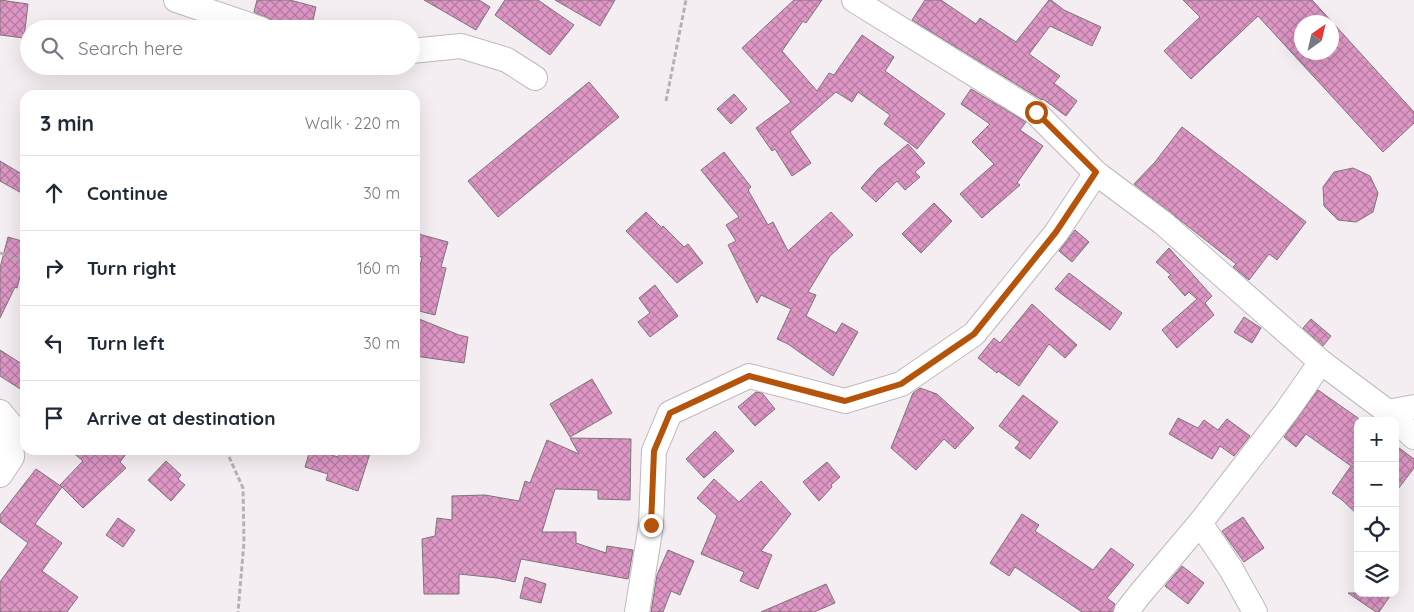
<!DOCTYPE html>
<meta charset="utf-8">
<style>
body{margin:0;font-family:Quicksand,sans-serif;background:#f6f6f7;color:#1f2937}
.controls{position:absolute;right:15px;bottom:15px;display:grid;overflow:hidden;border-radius:10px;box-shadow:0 5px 20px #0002}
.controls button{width:45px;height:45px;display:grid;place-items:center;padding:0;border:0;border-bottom:1px solid #e0e1e3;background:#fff;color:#1f2937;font:25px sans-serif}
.compass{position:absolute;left:1294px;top:15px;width:45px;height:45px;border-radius:50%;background:#fff;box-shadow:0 5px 20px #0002;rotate:34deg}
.stop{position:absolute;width:15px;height:15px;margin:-11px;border:4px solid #b45309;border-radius:50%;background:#fff}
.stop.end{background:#b45309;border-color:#fff;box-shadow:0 1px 5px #0008}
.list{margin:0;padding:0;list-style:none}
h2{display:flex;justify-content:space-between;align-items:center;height:65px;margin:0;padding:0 20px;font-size:21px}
h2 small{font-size:16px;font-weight:400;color:#747a83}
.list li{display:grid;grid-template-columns:32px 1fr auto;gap:15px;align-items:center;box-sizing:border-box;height:75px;padding:0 20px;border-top:1px solid #e0e1e3}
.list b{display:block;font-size:19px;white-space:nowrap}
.list em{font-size:16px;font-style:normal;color:#747a83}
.icon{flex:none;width:28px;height:28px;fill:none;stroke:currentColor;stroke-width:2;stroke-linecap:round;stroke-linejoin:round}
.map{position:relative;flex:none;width:1414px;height:612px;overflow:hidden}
.search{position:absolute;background:#fff;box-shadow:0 5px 20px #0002;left:20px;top:20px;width:400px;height:55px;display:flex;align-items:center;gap:12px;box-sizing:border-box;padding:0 18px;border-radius:28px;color:#747a83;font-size:19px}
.panel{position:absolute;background:#fff;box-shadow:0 5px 20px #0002;left:20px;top:90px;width:400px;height:365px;border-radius:15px}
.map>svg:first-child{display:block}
.building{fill:url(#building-cross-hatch);stroke:#7c7579;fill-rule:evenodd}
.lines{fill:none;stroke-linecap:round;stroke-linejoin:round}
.street-casing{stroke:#c0b8bd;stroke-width:26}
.path{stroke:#b7b1b5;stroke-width:3;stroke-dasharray:5 2.5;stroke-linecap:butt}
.street{stroke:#fff;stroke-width:24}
.route{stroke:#b45309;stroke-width:6}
</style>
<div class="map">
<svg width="1414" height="612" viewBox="0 0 1414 612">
<defs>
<pattern id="building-cross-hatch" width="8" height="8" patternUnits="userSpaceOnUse" patternTransform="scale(1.25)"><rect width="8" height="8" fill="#de96c5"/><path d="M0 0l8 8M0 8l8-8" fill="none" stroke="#b47ba0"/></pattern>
</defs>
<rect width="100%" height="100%" fill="#f4edf1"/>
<g class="building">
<path d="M0 0 28 4 24 38 0 35Z"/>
<path d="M257 0H290L316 7 311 29H282L274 27 271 20 254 12Z"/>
<path d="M424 0H479L490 7 476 30Z"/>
<path d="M505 0H538L574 25 550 55 495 15Z"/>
<path d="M555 0H615L600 26Z"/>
<path d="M794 0H822L806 23 803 21 782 51 817 91 829 73 834 75 862 35 894 57 885 71 945 114 917 149 884 124 890 115 858 92 852 102 836 92 790 132 811 163 792 176 775 149 772 151 756 128 791 102 742 48Z"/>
<path d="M925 0H941L976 24 980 18 1016 42 1049 0H1051L1064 10 1101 27 1092 46 1050 26 1029 54 1060 76 1054 83 1077 101 1066 116 1043 99 1042 100 912 20Z"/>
<path d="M1183 0H1312L1414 112V123L1383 152 1258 16 1191 79 1164 51 1200 17ZM1302 22H1332V52H1302Z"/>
<path d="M589 82 619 117 498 217 468 181Z"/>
<path d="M971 89 1026 122 1020 130 1043 146 1017 183 1020 185 982 218 960 194 994 164 972 142 990 124 961 104Z"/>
<path d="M734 94 747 109 731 124 717 109Z"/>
<path d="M1182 127 1306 222 1277 260 1269 254 1249 280 1233 267 1236 264 1134 184 1155 162Z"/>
<path d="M908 144 925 163 915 172 920 177 905 190 897 181 876 202 861 188 878 169Z"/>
<path d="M724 152 751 187 748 190 768 225 773 222 788 251 831 212 853 235 830 256 808 292 816 295 806 316 836 333 842 323 858 332 833 376 788 344 777 339 791 309 761 295 757 303 728 245 736 241 726 225 739 217 701 170Z"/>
<path d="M0 161 25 176V195L0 181Z"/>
<path d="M1353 168 1370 176 1378 193 1373 212 1356 222 1338 220 1324 206 1323 187 1334 172Z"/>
<path d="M934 203 952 221 921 253 902 234Z"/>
<path d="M646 212 662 228 663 226 684 247 688 244 703 263 677 283 626 231Z"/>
<path d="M1075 230 1089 242 1072 262 1059 251Z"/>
<path d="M415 233 448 242 441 267 446 268 435 315 415 310V290L422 257 415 255Z"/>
<path d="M8 237 25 242V258L17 288 15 287 0 318V268Z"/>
<path d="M1169 248 1212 296 1205 303 1214 315 1177 348 1162 330 1197 299 1189 292 1185 296 1168 277 1171 275 1156 262Z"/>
<path d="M1069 273 1122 313 1110 330 1055 289Z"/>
<path d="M655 285 678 316 650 337 638 322 650 313 639 298Z"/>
<path d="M1032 304 1077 345 1065 358 1049 344 1019 386 998 371 997 373 978 358 994 338 1000 343Z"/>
<path d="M1244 317 1261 328 1252 343 1234 332Z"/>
<path d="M419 319 459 335 468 337 464 363 415 356V329Z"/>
<path d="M1311 319 1331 336 1323 346 1303 328Z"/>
<path d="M0 350 25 366V392L0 376Z"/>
<path d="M592 379 612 413 570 437 550 404Z"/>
<path d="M920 388 937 394 974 428 955 449 944 439 916 470 891 448 913 393Z"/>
<path d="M1318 390 1358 418V515L1342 500 1332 493 1351 466 1306 434 1296 447 1284 437Z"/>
<path d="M756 392 762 393 775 409 755 426 738 407Z"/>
<path d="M1023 395 1058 422 1030 459 1015 448 1020 442 999 426Z"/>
<path d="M1178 418 1198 428 1204 420 1218 430 1227 419 1250 436 1234 456 1220 446 1212 459 1169 434Z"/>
<path d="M715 431 734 451 704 478 686 459Z"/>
<path d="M570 438 631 439 630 500 598 499V490L555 489 542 532H576V543L606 553 607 546 633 550 628 579 521 559 515 582 497 578 459 574V594H424L422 539 435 536 437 518 452 520V496L485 495 519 501 525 481 530 483 547 440 579 454Z"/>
<path d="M1395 445 1414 459V468L1395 493Z"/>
<path d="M70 450H129L120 462 126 468 83 508 60 485 83 461Z"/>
<path d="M310 450H316L338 457 340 450H371L358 491 326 480 328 474 305 467Z"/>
<path d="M166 461 181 475 178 479 185 485 171 501 148 480Z"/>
<path d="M827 462 840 477 831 485 832 487 819 501 803 482Z"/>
<path d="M36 469 62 487 35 524 62 543 42 571 78 597 67 612H0V582L28 543 0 522V515Z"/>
<path d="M714 479 739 502 761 481 791 514 761 551 772 555 758 589 740 581 744 572 701 554 717 516 697 498Z"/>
<path d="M1022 514 1039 525 1035 531 1093 570 1111 548 1134 565 1107 598 1115 604 1113 612H1082L1015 567 1009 576 990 563Z"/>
<path d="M1243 517 1264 548 1244 562 1222 531Z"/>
<path d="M118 518 135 530 123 547 106 535Z"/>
<path d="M668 550 694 561 680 595 671 591 663 612H651L657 575Z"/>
<path d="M1182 566 1204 583 1188 604 1165 586Z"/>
<path d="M525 577 546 584 541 603 520 598Z"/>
<path d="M826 584 835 603 814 612H761Z"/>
<path d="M1348 593H1392L1379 612H1376Z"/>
</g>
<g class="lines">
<defs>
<g id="street">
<path d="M176 0 261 29"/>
<path d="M854 0 1035 112 1096 173 1163 223 1321 362 1388 412 1414 437"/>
<path d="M411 51 461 46 507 60 535 78"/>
<path d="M0 412 10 424 12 457 0 475"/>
<path d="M1388 412 1414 407"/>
<path d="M1200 523 1231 569 1255 612"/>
<path d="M637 612 651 525 654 451 670 413 749 376 845 401 901 384 974 334 1056 233 1096 173"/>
<path d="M1126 612 1140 594 1200 523 1286 412 1321 362"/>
</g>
</defs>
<use href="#street" class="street-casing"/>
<g class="path">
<path d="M666 101 686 0"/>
<path d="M0 253 25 262"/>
<path d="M226 450 243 488 244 542 238 612"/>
</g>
<use href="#street" class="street"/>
</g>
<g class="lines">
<path class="route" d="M651 525 654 451 670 413 749 376 845 401 901 384 974 334 1056 232 1096 172 1036 112"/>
</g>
</svg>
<div class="controls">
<button>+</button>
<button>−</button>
<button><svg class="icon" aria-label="locate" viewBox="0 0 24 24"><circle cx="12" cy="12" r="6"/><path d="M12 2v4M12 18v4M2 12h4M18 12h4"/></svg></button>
<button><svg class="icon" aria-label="layers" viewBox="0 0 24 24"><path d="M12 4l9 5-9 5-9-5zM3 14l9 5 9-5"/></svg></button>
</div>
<svg class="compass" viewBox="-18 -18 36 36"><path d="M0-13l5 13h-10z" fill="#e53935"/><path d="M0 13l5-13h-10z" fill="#747a83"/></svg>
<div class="stop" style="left:1036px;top:112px"></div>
<div class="stop end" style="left:651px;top:525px"></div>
<div class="search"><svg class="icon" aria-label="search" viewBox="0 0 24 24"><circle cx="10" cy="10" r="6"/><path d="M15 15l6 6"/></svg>Search here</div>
<section class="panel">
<h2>3 min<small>Walk · 220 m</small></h2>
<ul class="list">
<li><svg class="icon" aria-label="ahead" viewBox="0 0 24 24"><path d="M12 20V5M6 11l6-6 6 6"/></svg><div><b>Continue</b></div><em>30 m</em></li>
<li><svg class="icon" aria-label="right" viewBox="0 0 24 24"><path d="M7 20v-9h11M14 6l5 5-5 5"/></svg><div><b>Turn right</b></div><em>160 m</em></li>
<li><svg class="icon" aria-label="left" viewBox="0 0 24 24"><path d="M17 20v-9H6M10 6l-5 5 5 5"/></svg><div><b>Turn left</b></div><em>30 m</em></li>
<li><svg class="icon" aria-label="arrive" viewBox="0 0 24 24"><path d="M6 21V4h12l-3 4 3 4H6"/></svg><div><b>Arrive at destination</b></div></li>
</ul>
</section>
</div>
